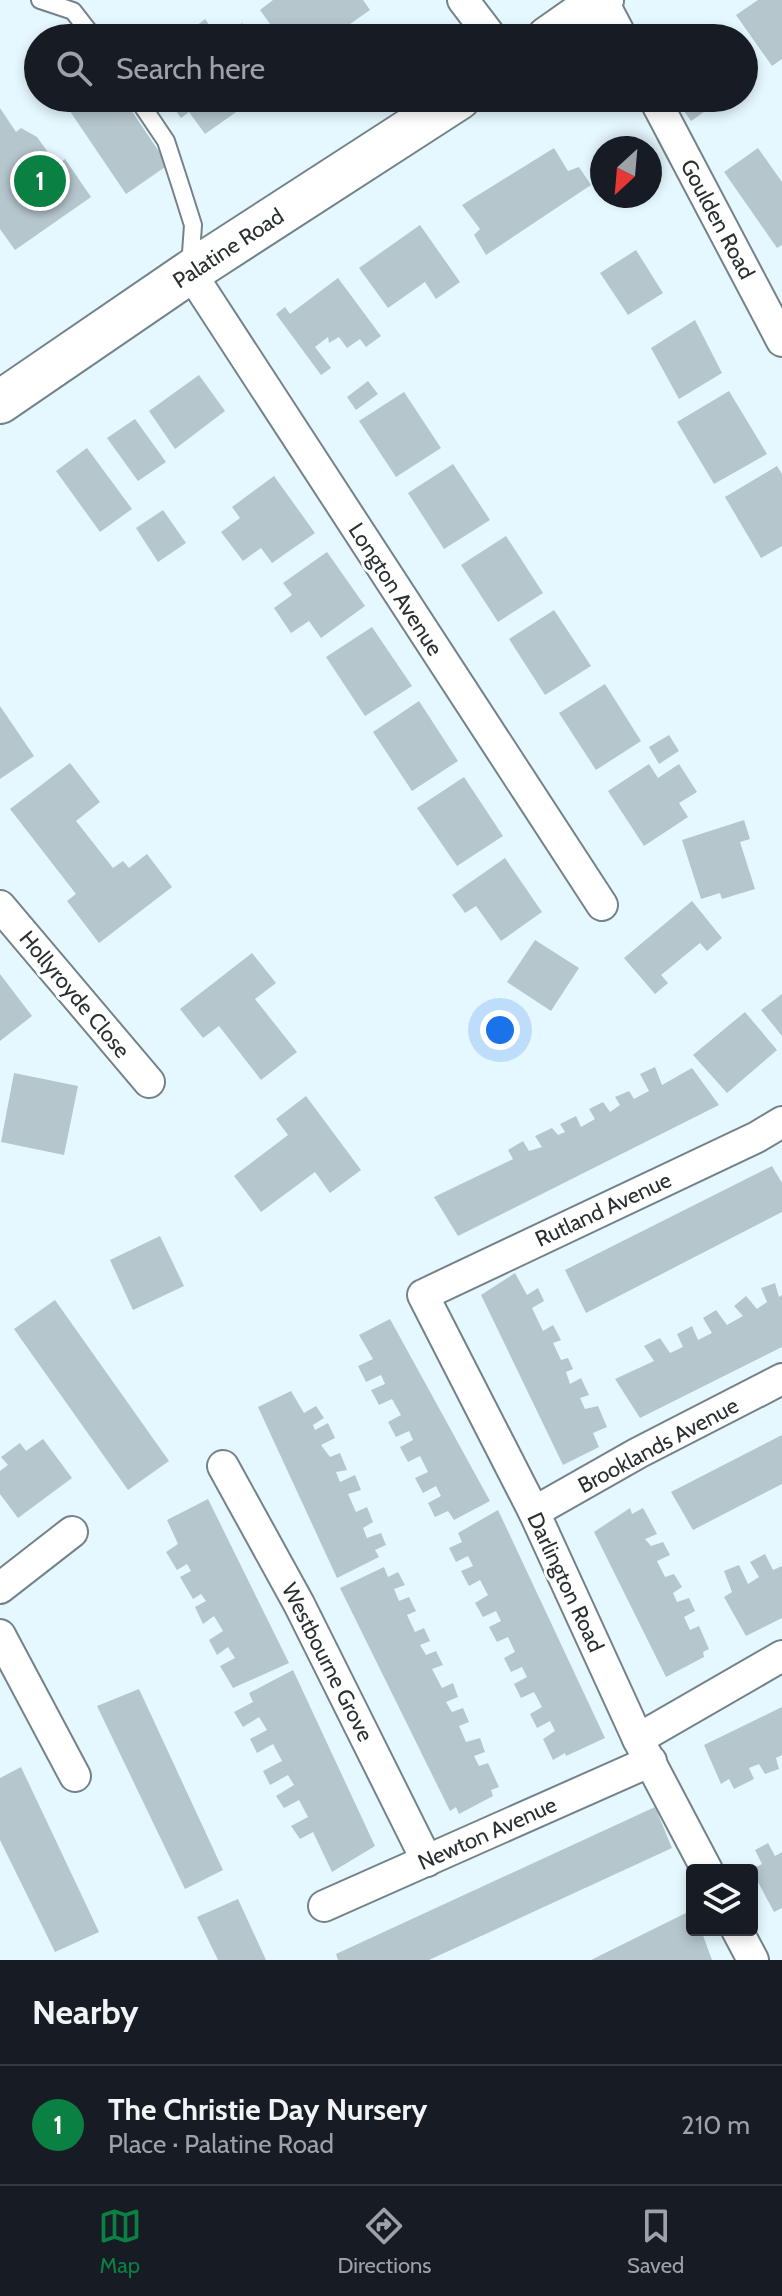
<!DOCTYPE html>
<meta charset="utf-8">
<style>
body{margin:0;font-family:Cabin,sans-serif;background:#242831;color:#f1f3f6}
.controls{position:absolute;right:24px;bottom:24px;display:grid;overflow:hidden;border-radius:8px;box-shadow:0 4px 12px #0003}
.controls button{width:72px;height:72px;display:grid;place-items:center;padding:0;border:0;border-bottom:2px solid #363941;background:#171b24;color:#f1f3f6;font:40px sans-serif}
.compass{position:absolute;left:590px;top:136px;width:72px;height:72px;border-radius:50%;background:#171b24;box-shadow:0 4px 12px #0003;rotate:206deg}
.you{position:absolute;left:500px;top:1030px;width:28px;height:28px;margin:-20px;border:6px solid #fff;border-radius:50%;background:#1a73e8;box-shadow:0 0 0 12px #1a73e833}
.badge{display:grid;place-items:center;width:52px;height:52px;border-radius:50%;background:#0b8043;color:#fff;font-size:26px;font-weight:700}
.pin{position:absolute;translate:-50% -50%;border:4px solid #fff;box-shadow:0 2px 8px #0006}
.list{margin:0;padding:0;list-style:none}
h2{display:flex;justify-content:space-between;align-items:center;height:104px;margin:0;padding:0 32px;font-size:34px}
h2 small{font-size:26px;font-weight:400;color:#9ea1a6}
.list li{display:grid;grid-template-columns:52px 1fr auto;gap:24px;align-items:center;box-sizing:border-box;height:120px;padding:0 32px;border-top:2px solid #363941}
.list b{display:block;font-size:30px;white-space:nowrap}
.list p{margin:0;font-size:26px;white-space:nowrap;color:#9ea1a6}
.list em{font-size:26px;font-style:normal;color:#9ea1a6}
.icon{flex:none;width:44px;height:44px;fill:none;stroke:currentColor;stroke-width:2;stroke-linecap:round;stroke-linejoin:round}
.map{position:relative;flex:none;width:782px;height:1960px;overflow:hidden}
.search{position:absolute;background:#171b24;box-shadow:0 4px 12px #0003;left:24px;right:24px;top:24px;height:88px;display:flex;align-items:center;gap:20px;box-sizing:border-box;padding:0 28px;border-radius:44px;color:#9ea1a6;font-size:30px}
.sheet{height:224px;background:#171b24}
nav{display:flex;justify-content:space-around;align-items:center;box-sizing:border-box;height:112px;border-top:2px solid #363941;background:#171b24;font-size:22px;color:#9ea1a6}
nav a{display:grid;justify-items:center;gap:4px}
nav .on{color:#0b8043}
.map>svg:first-child{display:block}
.building{fill:#b5c6cd}
.lines{fill:none;stroke-linecap:round;stroke-linejoin:round}
.lane-casing{stroke:#738389;stroke-width:20}
.street-casing{stroke:#738389;stroke-width:34}
.secondary-casing{stroke:#738389;stroke-width:46}
.lane{stroke:#fff;stroke-width:16}
.street{stroke:#fff;stroke-width:30}
.secondary{stroke:#fff;stroke-width:42}
.labels{text-anchor:middle;stroke-width:6;stroke-linejoin:round;paint-order:stroke}
.street-label{font-size:22px;fill:#293032;stroke:#fff}
</style>
<div class="map">
<svg width="782" height="1960" viewBox="0 0 782 1960">
<rect width="100%" height="100%" fill="#e6f8ff"/>
<g class="building">
<path d="M273 0H363L370 10 330 38H304L297 29 285 38H280L260 10Z"/>
<path d="M758 0H782V59L772 66 736 15Z"/>
<path d="M205 19 218 38H203L195 27Z"/>
<path d="M72 23 82 38H50Z"/>
<path d="M242 23 252 38H221Z"/>
<path d="M61 98H123L168 165 126 194Z"/>
<path d="M167 98H256L205 134 189 112 181 118Z"/>
<path d="M675 98H724L691 121Z"/>
<path d="M0 108 16 132 21 128 37 137 57 165 65 159 91 197 15 250 0 229Z"/>
<path d="M554 148 568 171 579 167 591 185 486 255 474 235 480 229 462 205Z"/>
<path d="M758 148 782 182V245L777 248 724 172Z"/>
<path d="M420 225 460 282 436 299 425 282 388 308 359 268Z"/>
<path d="M636 250 663 293 628 315 600 273Z"/>
<path d="M338 278 381 336 366 347 360 339 347 348 339 337 329 343 328 337 315 347 331 368 321 375 276 314 285 307 290 314Z"/>
<path d="M695 320 722 373 679 399 651 348Z"/>
<path d="M199 375 225 411 175 449 149 411Z"/>
<path d="M368 381 378 394 356 410 347 397Z"/>
<path d="M729 391 767 454 714 484 677 422Z"/>
<path d="M404 392 441 448 396 477 359 421Z"/>
<path d="M135 419 166 462 138 481 107 438Z"/>
<path d="M87 448 132 509 100 532 56 471Z"/>
<path d="M453 464 490 520 444 549 408 493Z"/>
<path d="M777 466 782 474V546L761 558 725 497Z"/>
<path d="M274 476 315 533 272 563 261 548 243 561 221 532 240 518 232 507Z"/>
<path d="M163 510 186 543 158 562 136 528Z"/>
<path d="M506 536 543 593 498 622 461 565Z"/>
<path d="M327 552 365 606 321 638 309 621 291 633 274 608 292 595 283 583Z"/>
<path d="M554 610 591 666 545 695 509 639Z"/>
<path d="M372 627 412 686 365 716 326 657Z"/>
<path d="M605 684 641 741 596 770 559 713Z"/>
<path d="M419 701 458 761 412 791 373 732Z"/>
<path d="M0 706 34 756 0 779Z"/>
<path d="M669 735 679 751 659 764 649 747Z"/>
<path d="M70 763 100 802 76 821 113 868 123 861 129 868 147 854 172 887 99 943 67 901 76 894 10 809Z"/>
<path d="M649 764 658 778 679 764 697 792 679 803 688 817 644 846 608 791Z"/>
<path d="M464 777 503 836 457 866 417 808Z"/>
<path d="M744 820 750 839 740 842 755 889 722 899 720 893 701 899 682 840Z"/>
<path d="M505 858 542 912 501 941 476 906 465 913 452 895Z"/>
<path d="M692 901 722 938 707 951 700 943 661 975 668 983 655 994 624 958Z"/>
<path d="M535 940 579 968 551 1011 507 982Z"/>
<path d="M252 953 276 983 255 999 297 1052 261 1080 219 1026 203 1038 180 1009Z"/>
<path d="M0 974 32 1016 0 1041Z"/>
<path d="M782 994V1036L761 1010Z"/>
<path d="M745 1012 777 1050 727 1093 693 1055Z"/>
<path d="M655 1067 662 1085 692 1068 719 1105 458 1236 434 1197 513 1159 508 1150 523 1141 529 1151 542 1147 535 1136 552 1128 558 1135 565 1132 560 1124 576 1116 581 1127 595 1119 589 1109 603 1102 610 1112 620 1105 615 1097 629 1091 634 1099 649 1091 640 1074Z"/>
<path d="M14 1073 78 1086 64 1155 1 1142Z"/>
<path d="M306 1096 361 1170 330 1193 315 1172 261 1212 234 1176 288 1135 276 1119Z"/>
<path d="M772 1166 782 1183V1212L586 1313 565 1270Z"/>
<path d="M160 1236 184 1286 133 1310 110 1260Z"/>
<path d="M515 1273 527 1295 538 1288 544 1301 532 1308 543 1331 553 1325 561 1340 553 1343 561 1360 568 1358 573 1369 566 1372 570 1384 581 1378 589 1395 580 1398 585 1409 598 1406 607 1427 593 1433 599 1447 563 1465 481 1295Z"/>
<path d="M775 1283 779 1297 782 1295V1347L640 1418 615 1379 654 1361 644 1346 660 1338 670 1353 683 1347 677 1334 692 1326 698 1340 712 1333 703 1318 716 1310 727 1325 743 1316 734 1306 746 1296 757 1309 767 1302 761 1288Z"/>
<path d="M55 1300 169 1461 128 1490 14 1329Z"/>
<path d="M390 1319 490 1501 454 1520 448 1511 435 1517 428 1503 441 1496 436 1486 423 1493 415 1478 428 1472 420 1456 408 1462 400 1447 413 1440 409 1431 396 1437 388 1422 401 1415 392 1399 379 1405 371 1390 385 1384 381 1375 366 1382 358 1366 373 1359 359 1335Z"/>
<path d="M291 1391 304 1413 316 1406 324 1418 313 1425 315 1430 328 1423 335 1438 321 1445 330 1457 340 1453 347 1470 336 1472 340 1482 355 1475 361 1490 348 1494 356 1512 367 1507 373 1522 363 1528 367 1538 381 1533 386 1545 375 1550 379 1557 337 1578 258 1407Z"/>
<path d="M782 1435V1484L693 1530 671 1492Z"/>
<path d="M43 1439 72 1478 18 1518 0 1494V1471L8 1465 1 1457 20 1443 26 1451Z"/>
<path d="M208 1499 289 1663 233 1688 220 1666 235 1658 228 1647 217 1655 209 1640 223 1631 214 1616 203 1624 195 1607 206 1601 201 1594 193 1599 180 1577 191 1571 187 1564 177 1570 166 1552 178 1544 167 1520Z"/>
<path d="M630 1508 632 1514 643 1508 657 1534 645 1539 651 1546 663 1542 670 1555 657 1561 665 1577 674 1574 682 1587 673 1593 677 1602 689 1598 695 1611 684 1617 690 1630 699 1626 709 1649 703 1652 704 1657 666 1677 594 1532Z"/>
<path d="M498 1510 605 1738 566 1756 565 1753 553 1760 543 1739 555 1731 550 1721 537 1728 530 1714 542 1707 534 1692 521 1698 514 1684 527 1677 522 1667 511 1672 504 1658 515 1652 508 1637 497 1642 489 1627 501 1621 496 1611 483 1617 475 1603 488 1595 480 1580 469 1586 461 1571 473 1566 468 1556 456 1562 449 1548 462 1542 458 1533Z"/>
<path d="M765 1554 773 1570 782 1566V1618L746 1636 724 1597 732 1592 724 1571 739 1565 748 1584 759 1577 750 1562Z"/>
<path d="M384 1567 388 1577 398 1572 405 1585 394 1589 399 1601 409 1597 416 1611 407 1615 415 1632 424 1628 430 1641 420 1645 426 1655 436 1651 443 1665 432 1669 442 1688 453 1683 458 1697 446 1702 452 1712 463 1708 469 1722 459 1726 466 1742 480 1738 485 1752 474 1756 479 1766 488 1763 499 1787 491 1790 493 1796 459 1814 456 1807 450 1811 340 1588Z"/>
<path d="M293 1670 375 1846 332 1872 313 1832 300 1839 291 1826 308 1817 299 1800 284 1808 276 1796 294 1785 288 1775 270 1785 263 1771 282 1761 273 1744 257 1753 250 1739 267 1730 259 1717 243 1727 234 1712 253 1702 249 1693Z"/>
<path d="M139 1689 223 1870 185 1889 97 1706Z"/>
<path d="M782 1707V1755L776 1758 779 1769 765 1774 759 1764 749 1768 754 1779 734 1789 729 1779 721 1784 704 1745Z"/>
<path d="M21 1767 99 1932 55 1952 0 1840V1778Z"/>
<path d="M655 1807 672 1848 429 1960H338L336 1954Z"/>
<path d="M768 1843 775 1856 782 1852V1908L774 1912 752 1871V1869L762 1864 755 1850Z"/>
<path d="M238 1899 266 1960H218L197 1917Z"/>
<path d="M692 1910V1930H701L712 1960H591Z"/>
</g>
<g class="lines">
<defs>
<g id="lane">
<path d="M40 0 73 11 94 38"/>
<path d="M137 98 166 141 180 184 193 225 190 267"/>
</g>
<g id="street">
<path d="M463 0 492 38"/>
<path d="M602 0 622 38"/>
<path d="M654 98 782 341"/>
<path d="M190 272 602 905"/>
<path d="M0 906 149 1082"/>
<path d="M223 1466 299 1604 427 1861"/>
<path d="M534 1512 638 1453 782 1379"/>
<path d="M0 1588 72 1532"/>
<path d="M0 1635 75 1776"/>
<path d="M638 1739 782 1656"/>
<path d="M707 1870 638 1739 534 1512 423 1295 757 1137 782 1122"/>
<path d="M324 1906 651 1761"/>
<path d="M737 1930 753 1960"/>
</g>
<g id="secondary">
<path d="M548 38 602 0"/>
<path d="M0 402 190 272 459 98"/>
</g>
</defs>
<use href="#lane" class="lane-casing"/>
<use href="#street" class="street-casing"/>
<use href="#secondary" class="secondary-casing"/>
<use href="#lane" class="lane"/>
<use href="#street" class="street"/>
<use href="#secondary" class="secondary"/>
</g>
<g class="labels">
<g class="street-label">
<text transform="translate(718 219) rotate(62)" y="8">Goulden Road</text>
<text transform="translate(228 248) rotate(-33)" y="8">Palatine Road</text>
<text transform="translate(396 589) rotate(57)" y="8">Longton Avenue</text>
<text transform="translate(75 994) rotate(50)" y="8">Hollyroyde Close</text>
<text transform="translate(603 1209) rotate(-25)" y="8">Rutland Avenue</text>
<text transform="translate(658 1445) rotate(-28)" y="8">Brooklands Avenue</text>
<text transform="translate(566 1582) rotate(65)" y="8">Darlington Road</text>
<text transform="translate(328 1662) rotate(63)" y="8">Westbourne Grove</text>
<text transform="translate(487 1833) rotate(-24)" y="8">Newton Avenue</text>
</g>
</g>
</svg>
<div class="controls">
<button><svg class="icon" aria-label="layers" viewBox="0 0 24 24"><path d="M12 4l9 5-9 5-9-5zM3 14l9 5 9-5"/></svg></button>
</div>
<svg class="compass" viewBox="-18 -18 36 36"><path d="M0-13l5 13h-10z" fill="#e53935"/><path d="M0 13l5-13h-10z" fill="#9ea1a6"/></svg>
<div class="you"></div>
<div class="pin badge" style="left:40px;top:181px">1</div>
<div class="search"><svg class="icon" aria-label="search" viewBox="0 0 24 24"><circle cx="10" cy="10" r="6"/><path d="M15 15l6 6"/></svg>Search here</div>
</div>
<section class="sheet">
<h2>Nearby<small></small></h2>
<ul class="list">
<li><span class="badge">1</span><div><b>The Christie Day Nursery</b><p>Place · Palatine Road</p></div><em>210 m</em></li>
</ul>
</section>
<nav>
<a class="on"><svg class="icon" aria-label="map" viewBox="0 0 24 24"><path d="M3 6l6-2 6 2 6-2v14l-6 2-6-2-6 2zM9 4v14M15 6v14"/></svg>Map</a>
<a><svg class="icon" aria-label="directions" viewBox="0 0 24 24"><path d="M12 3l9 9-9 9-9-9zM9 14v-3h6M13 9l2 2-2 2"/></svg>Directions</a>
<a><svg class="icon" aria-label="saved" viewBox="0 0 24 24"><path d="M7 4h10v16l-5-4-5 4z"/></svg>Saved</a>
</nav>
